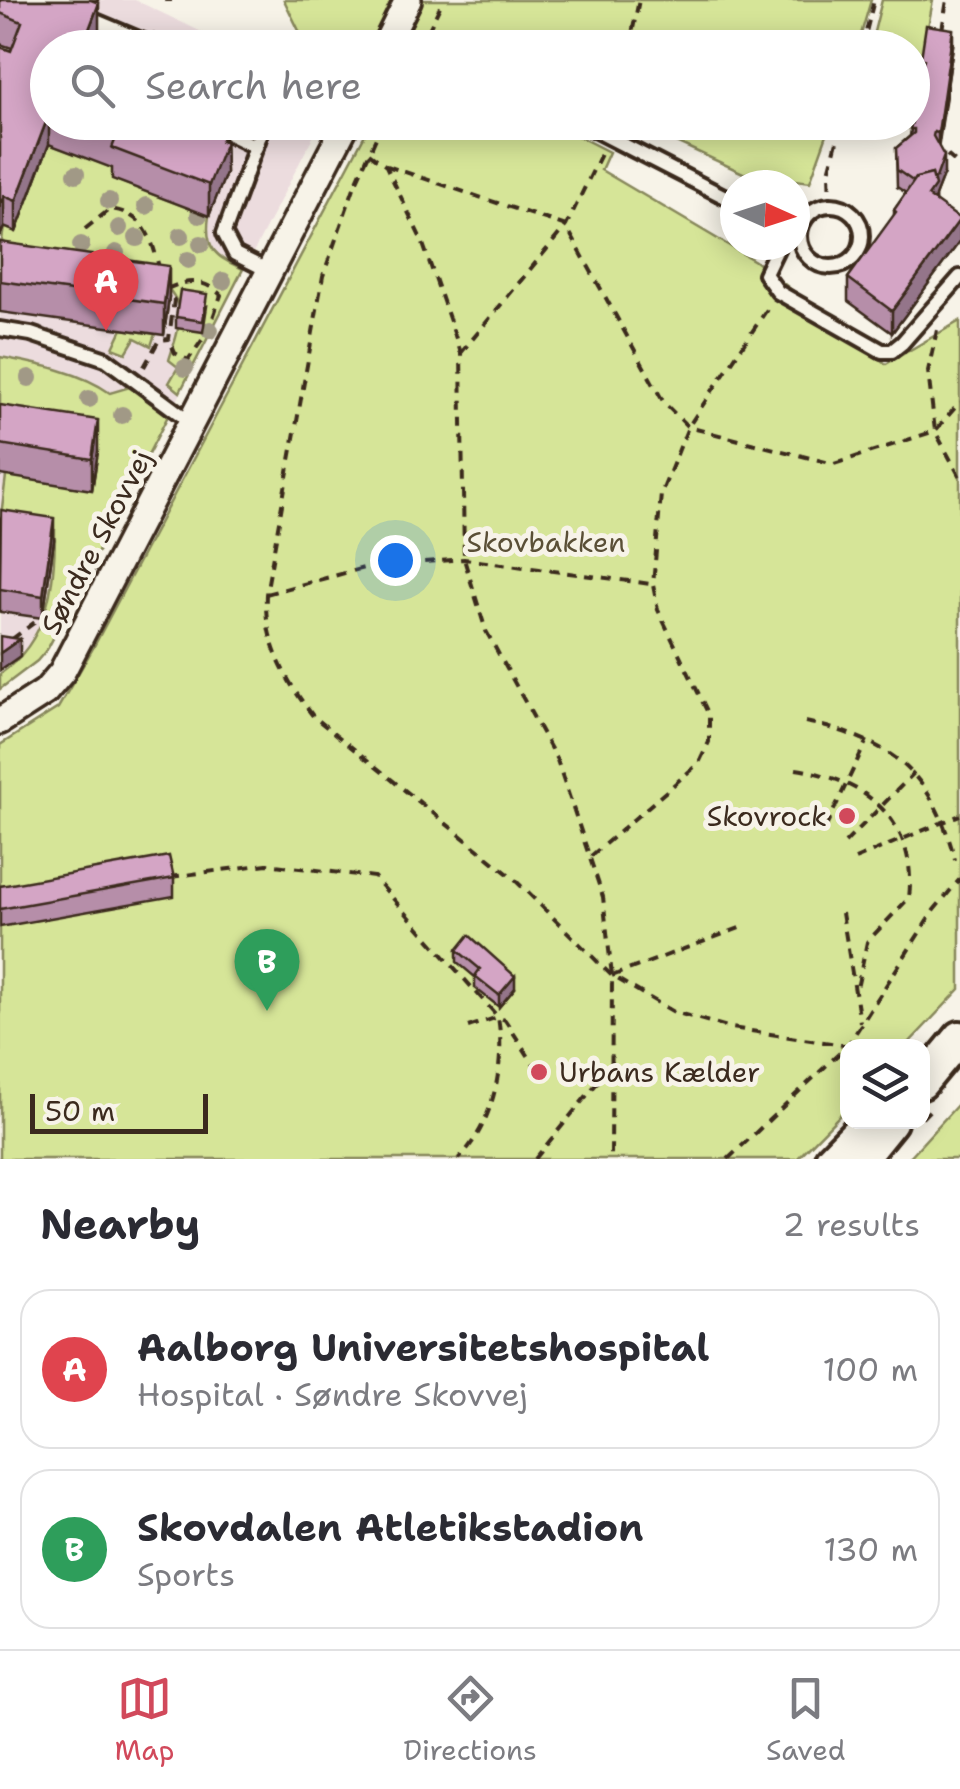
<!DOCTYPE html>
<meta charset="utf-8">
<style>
body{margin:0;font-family:"Shantell Sans",sans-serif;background:#f7f7f7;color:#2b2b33}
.controls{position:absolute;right:30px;bottom:30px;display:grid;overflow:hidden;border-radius:20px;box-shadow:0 5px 25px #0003}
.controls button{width:90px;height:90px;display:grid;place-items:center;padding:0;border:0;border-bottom:2px solid #e1e1e2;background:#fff;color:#2b2b33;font:50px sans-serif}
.compass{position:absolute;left:720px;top:170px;width:90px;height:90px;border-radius:50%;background:#fff;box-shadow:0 5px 25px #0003;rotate:93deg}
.scale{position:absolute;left:30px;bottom:25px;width:178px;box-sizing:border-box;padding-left:10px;border:5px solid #3b2a1e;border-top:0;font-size:28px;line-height:35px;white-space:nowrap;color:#3b2a1e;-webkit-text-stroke:8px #f7f3e8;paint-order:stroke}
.you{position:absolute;left:395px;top:560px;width:35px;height:35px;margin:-25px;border:8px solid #fff;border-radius:50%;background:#1a73e8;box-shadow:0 0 0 15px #1a73e833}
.badge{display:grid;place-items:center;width:65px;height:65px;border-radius:50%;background:#d1495b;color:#fff;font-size:32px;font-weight:700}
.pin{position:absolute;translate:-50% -82px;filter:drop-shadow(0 2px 5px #0008)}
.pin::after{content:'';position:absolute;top:52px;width:35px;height:30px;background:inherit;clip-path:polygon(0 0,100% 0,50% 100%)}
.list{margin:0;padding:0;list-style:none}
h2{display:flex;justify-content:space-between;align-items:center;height:130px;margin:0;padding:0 40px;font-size:42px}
h2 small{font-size:32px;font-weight:400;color:#7c7c81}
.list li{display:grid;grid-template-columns:65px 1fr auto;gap:30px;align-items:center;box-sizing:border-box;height:160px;margin:0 20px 20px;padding:0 20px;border:2px solid #e1e1e2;border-radius:30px}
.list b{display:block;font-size:38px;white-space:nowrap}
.list p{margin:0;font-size:32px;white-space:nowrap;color:#7c7c81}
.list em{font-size:32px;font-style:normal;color:#7c7c81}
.icon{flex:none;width:55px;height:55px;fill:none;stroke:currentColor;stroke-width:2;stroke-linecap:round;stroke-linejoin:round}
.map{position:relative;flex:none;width:960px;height:1159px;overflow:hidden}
.search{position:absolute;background:#fff;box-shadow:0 5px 25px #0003;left:30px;right:30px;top:30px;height:110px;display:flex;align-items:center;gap:25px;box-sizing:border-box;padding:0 35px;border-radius:55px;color:#7c7c81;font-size:38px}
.sheet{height:490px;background:#fff}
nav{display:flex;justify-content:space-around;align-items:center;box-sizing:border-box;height:140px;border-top:2px solid #e1e1e2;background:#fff;font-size:28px;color:#7c7c81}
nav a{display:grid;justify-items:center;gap:5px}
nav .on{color:#d1495b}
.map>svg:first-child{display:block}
.built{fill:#ecdcde}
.green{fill:#d6e598;stroke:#88885b;stroke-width:2.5}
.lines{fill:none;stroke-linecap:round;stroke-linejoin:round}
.service-casing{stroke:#3b2a1e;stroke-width:20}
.minor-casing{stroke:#3b2a1e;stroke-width:32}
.tertiary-casing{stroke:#3b2a1e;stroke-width:38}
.path{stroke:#3b2a1e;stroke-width:4;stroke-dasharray:10 8;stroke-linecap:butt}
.service{stroke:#f7f3e8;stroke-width:12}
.minor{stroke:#f7f3e8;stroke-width:25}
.tertiary{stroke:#f7f3e8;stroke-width:30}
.tree{fill:#a19986}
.wall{fill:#b68ea9;stroke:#3b2a1e;stroke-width:2.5}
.shaded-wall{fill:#94748a;stroke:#3b2a1e;stroke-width:2.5}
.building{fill:#d4a5c5;stroke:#3b2a1e;stroke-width:2.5}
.poi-dot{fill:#d1495b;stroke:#f7f3e8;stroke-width:4}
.labels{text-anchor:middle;stroke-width:10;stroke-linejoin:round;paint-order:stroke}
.street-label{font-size:28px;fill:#3b2a1e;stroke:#f7f3e8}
.park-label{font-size:28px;fill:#5a4f36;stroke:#f7f3e8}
.poi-label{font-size:28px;fill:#3b2a1e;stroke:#f7f3e8;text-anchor:end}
</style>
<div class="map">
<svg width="960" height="1159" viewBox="0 0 960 1159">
<rect width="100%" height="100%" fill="#f7f3e8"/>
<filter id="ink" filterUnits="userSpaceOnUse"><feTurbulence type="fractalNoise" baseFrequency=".01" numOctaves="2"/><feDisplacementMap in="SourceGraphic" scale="20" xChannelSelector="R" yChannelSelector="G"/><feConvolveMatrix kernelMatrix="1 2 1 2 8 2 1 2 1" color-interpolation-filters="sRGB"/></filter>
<g filter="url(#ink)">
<path class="built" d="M0 0H135L233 47 48 48V122L320 123 57 634 37 661 0 689Z"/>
<g class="green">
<path d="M284 0H871L857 48 307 47Z"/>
<path d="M882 0H933L919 77 913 76 912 48H870Z"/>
<path d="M371 123H552L609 152 601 170 755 261 886 364 960 321V989L906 1046H848L847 1108 797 1159H0V745L58 708 92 650Z"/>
<path d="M635 123 831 122V123L810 182 743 173Z"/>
<path d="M49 144 116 169 113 179 209 216C204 249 216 257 243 269L180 392 169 383 178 367 169 360C179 328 190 304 159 280L0 254 4 227 16 231Z"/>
<path d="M122 329 155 334 151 346 135 338 126 353 113 348Z"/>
<path d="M0 357C37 364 79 371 110 393L133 386 170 412 48 648 37 661 0 689V674C49 640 55 584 55 530L0 524 6 476 0 436Z"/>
<path d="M960 1102V1159H908Z"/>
</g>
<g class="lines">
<defs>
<g id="service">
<path d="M84 16 160 48"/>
<path d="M265 122 224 233 235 254 271 272"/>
<path d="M579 122 735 202"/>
<path d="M217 128 256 147"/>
<circle cx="831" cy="236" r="31"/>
<path d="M779 245 765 274 778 292 882 351H892L902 343 960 277"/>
<path d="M0 329 31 334 106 359 192 423"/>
</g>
<g id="minor">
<path d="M384 48 408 0"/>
<path d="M0 721 45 692 62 672 347 122"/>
</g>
<g id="tertiary">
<path d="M922 1083 960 1037"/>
<path d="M831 1159 867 1122"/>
<path d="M861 1159 891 1122"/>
</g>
</defs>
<use href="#service" class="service-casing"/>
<use href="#minor" class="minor-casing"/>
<use href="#tertiary" class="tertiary-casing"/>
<g class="path">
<path d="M165 0H172"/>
<path d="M942 30 947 0"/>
<path d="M420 48 443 0"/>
<path d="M629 48 639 0"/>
<path d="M862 48 874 0"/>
<path d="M383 122 355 185 323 276 266 594C264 642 284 678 313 716L512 877 612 976 674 1012 731 1028 850 1046"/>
<path d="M880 122 899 126"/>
<path d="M369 153 386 166 422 241 461 353 464 559 486 631 557 760 603 897 612 976 611 1159"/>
<path d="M947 155 960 166"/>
<path d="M387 166 566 226 664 403 688 427 834 464 935 431 960 402"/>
<path d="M830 205 829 172 842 122"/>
<path d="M85 229 110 209C143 213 152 237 159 268"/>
<path d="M167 289C187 279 204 279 221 295L208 332 188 360 175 353 169 339"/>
<path d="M937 330 928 371 935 431 960 477"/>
<path d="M461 353 566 226 601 154"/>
<path d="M144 367 159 340 169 339 174 300 167 292"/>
<path d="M266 594 371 566 464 559 651 584"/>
<path d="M12 639 35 622 55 632"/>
<path d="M805 722C892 740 932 773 955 860"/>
<path d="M796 769C866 780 918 821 909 898L867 942 856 993"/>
<path d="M826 827 867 740"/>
<path d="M845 843 914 773"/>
<path d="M591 856 699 763 709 742V715L658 610 653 585 661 494 688 427 770 305"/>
<path d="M855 859 960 815"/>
<path d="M170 877 267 864 374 877 498 1017C506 1064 493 1126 458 1159"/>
<path d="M842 913 860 1022"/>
<path d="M612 976 745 926"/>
<path d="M468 1027 498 1017 505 1020 539 1072"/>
<path d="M922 1118 933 1107"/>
<path d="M535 1159 611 1066"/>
<path d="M728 1159 848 1045 934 910 960 879"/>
</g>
<use href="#service" class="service"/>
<use href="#minor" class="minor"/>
<use href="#tertiary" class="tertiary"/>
</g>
<g class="tree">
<circle cx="76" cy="174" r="9"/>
<circle cx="109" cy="201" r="9"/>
<circle cx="146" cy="206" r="9"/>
<circle cx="199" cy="215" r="9"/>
<circle cx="119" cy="228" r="9"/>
<circle cx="181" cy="236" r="9"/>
<circle cx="137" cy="238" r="9"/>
<circle cx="201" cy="244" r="9"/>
<circle cx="81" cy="245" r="9"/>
<circle cx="116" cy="253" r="9"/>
<circle cx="188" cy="260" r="9"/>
<circle cx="223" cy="281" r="9"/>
<circle cx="210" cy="330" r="9"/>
<circle cx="185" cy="368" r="9"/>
<circle cx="29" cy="378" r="9"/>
<circle cx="89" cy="399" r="9"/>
<circle cx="122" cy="415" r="9"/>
<circle cx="88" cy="566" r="9"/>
</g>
<g class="wall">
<path d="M0 0H98L97 2 99 34 48 48V122H208L207 125 225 142 226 173 209 216 112 179V168L49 144 16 232 4 227 0 236V47L11 51 12 48 0 44Z"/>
<path d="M953 46 938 146 944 173 935 196V201L960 241 892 333 848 301V278L894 216V210L906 193 897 187 896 148 910 136 921 58Z"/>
<path d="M0 242 169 297 164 335 0 312Z"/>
<path d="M207 306 203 332 176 328V317Z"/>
<path d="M0 405 98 451 92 490 0 475Z"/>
<path d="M0 518 54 540 43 618 0 612Z"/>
<path d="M174 878V896L0 927V886Z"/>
<path d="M457 950 515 988 499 1007 475 988V977L457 962Z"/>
</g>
<g class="shaded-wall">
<path d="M99 3V34L94 48H82Z"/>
<path d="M953 29V46L938 150V133Z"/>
<path d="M48 117V122H49V144L16 232V201Z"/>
<path d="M225 132 226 173 209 216V185Z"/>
<path d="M944 156V173L935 196V209L916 183Z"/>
<path d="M4 196V227L0 236V206Z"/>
<path d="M960 219V241L892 333V311Z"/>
<path d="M169 266V297L164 335V304Z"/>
<path d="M98 420V451L92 490V459Z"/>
<path d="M54 518V540L43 618V596Z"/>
<path d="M20 639V656L0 670V653Z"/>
<path d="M515 976V988L499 1007V995Z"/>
</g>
<g class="building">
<path d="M0 0H91L99 3 82 48H48V117L16 201 4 196 0 206V47L11 51 22 22 0 13Z"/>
<path d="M926 25 953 29 938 133 934 132 933 136 944 156 936 178 933 179 932 174 916 178 914 182 897 170 896 148 914 133V129H910L912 122 920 62 923 63 924 59 921 58Z"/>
<path d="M154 34 190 48H149Z"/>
<path d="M75 122H200L225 132 221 141 226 142 209 185 112 148 116 138Z"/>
<path d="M932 174 935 186 928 196 960 219 892 311 848 278 896 212 894 210 916 178Z"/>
<path d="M0 242 169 266 164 304 0 281Z"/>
<path d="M180 290 207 294 203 321 176 317Z"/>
<path d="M0 405 98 420 92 459 0 444Z"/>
<path d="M1 510 54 518 43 596 0 589Z"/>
<path d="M0 636 20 639 0 653Z"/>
<path d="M169 856 174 878 0 909V886Z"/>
<path d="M469 935 515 976 499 995 475 976 480 969 457 950Z"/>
</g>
</g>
<g class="poi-dot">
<circle cx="847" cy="816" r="10"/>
<circle cx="539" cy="1072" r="10"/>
</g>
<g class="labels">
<g class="street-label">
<text transform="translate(96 542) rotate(-62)" y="10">Søndre Skovvej</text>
</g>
<g class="park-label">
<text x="546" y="552">Skovbakken</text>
</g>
<g class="poi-label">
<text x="827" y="826">Skovrock</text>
<text x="559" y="1082" text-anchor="start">Urbans Kælder</text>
</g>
</g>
</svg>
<div class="controls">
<button><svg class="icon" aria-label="layers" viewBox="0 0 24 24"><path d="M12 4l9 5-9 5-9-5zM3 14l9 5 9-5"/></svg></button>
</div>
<svg class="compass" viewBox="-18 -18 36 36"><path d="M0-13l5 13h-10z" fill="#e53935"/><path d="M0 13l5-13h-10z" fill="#7c7c81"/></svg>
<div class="scale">50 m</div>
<div class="you"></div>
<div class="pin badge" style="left:106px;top:331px;background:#e0444e">A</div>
<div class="pin badge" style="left:267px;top:1011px;background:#2e9e5b">B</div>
<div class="search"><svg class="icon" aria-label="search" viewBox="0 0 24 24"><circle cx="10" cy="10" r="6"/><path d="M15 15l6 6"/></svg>Search here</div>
</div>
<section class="sheet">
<h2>Nearby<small>2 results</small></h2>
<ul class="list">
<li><span class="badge" style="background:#e0444e">A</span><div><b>Aalborg Universitetshospital</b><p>Hospital · Søndre Skovvej</p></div><em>100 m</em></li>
<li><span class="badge" style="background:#2e9e5b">B</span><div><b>Skovdalen Atletikstadion</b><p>Sports</p></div><em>130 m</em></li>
</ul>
</section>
<nav>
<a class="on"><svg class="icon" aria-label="map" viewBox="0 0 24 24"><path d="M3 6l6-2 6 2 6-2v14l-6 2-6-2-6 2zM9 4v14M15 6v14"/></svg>Map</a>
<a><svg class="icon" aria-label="directions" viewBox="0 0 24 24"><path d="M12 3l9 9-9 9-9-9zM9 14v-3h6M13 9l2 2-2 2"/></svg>Directions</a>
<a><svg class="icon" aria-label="saved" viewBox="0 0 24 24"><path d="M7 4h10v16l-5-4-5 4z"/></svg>Saved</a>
</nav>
